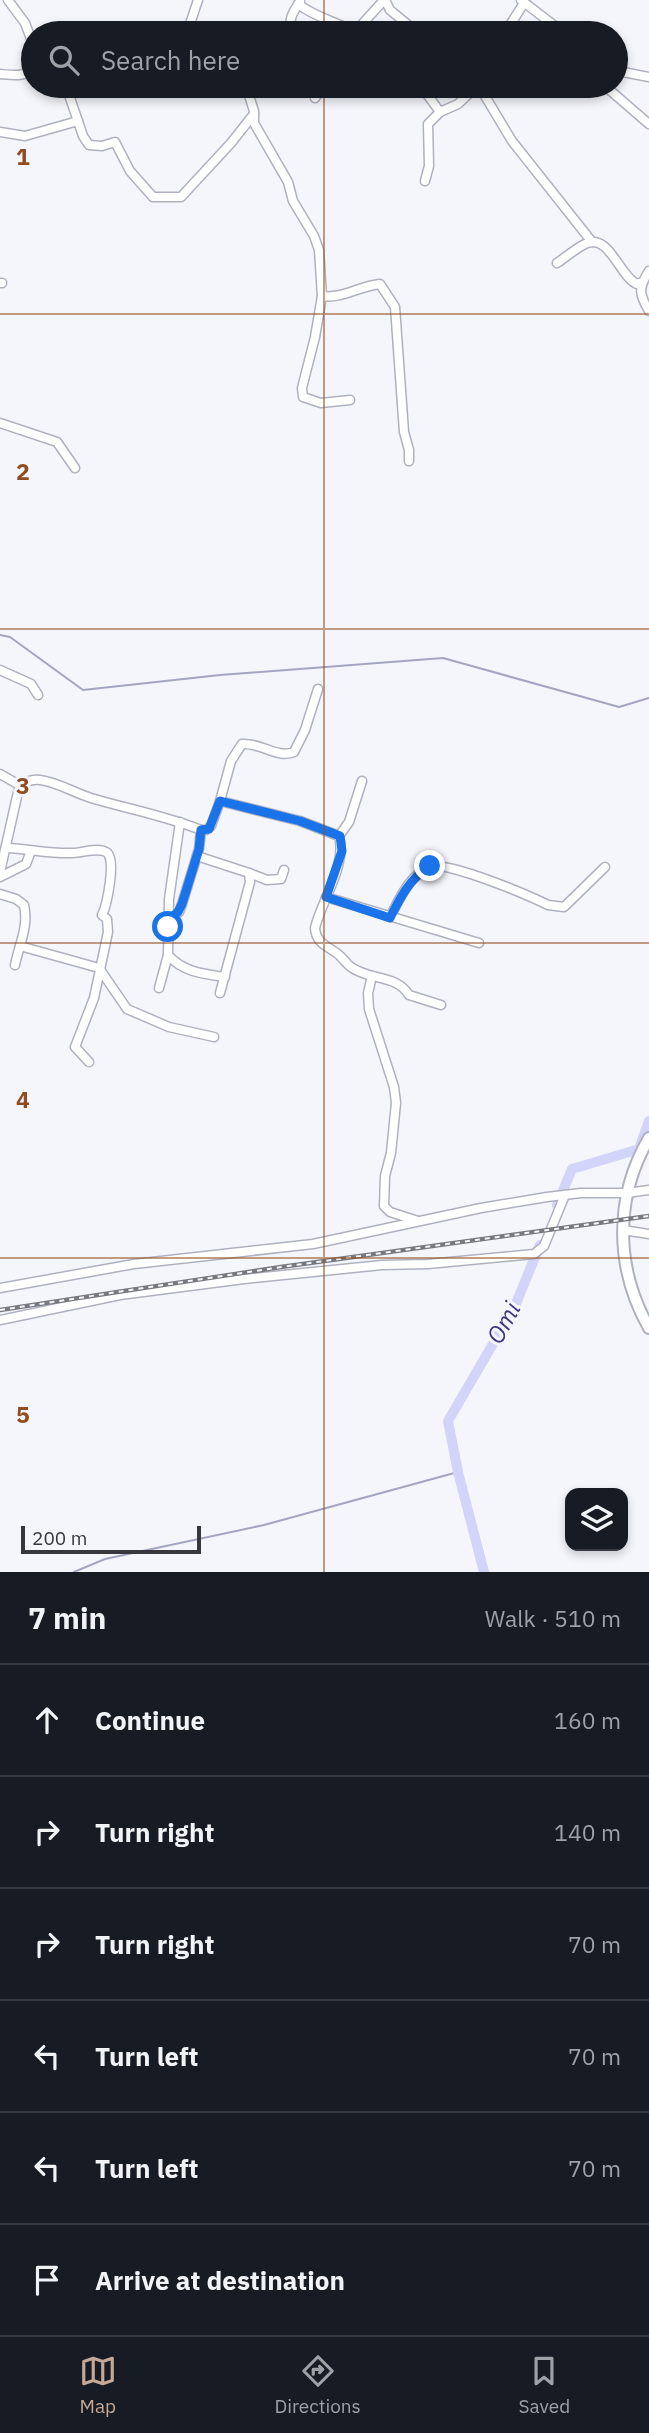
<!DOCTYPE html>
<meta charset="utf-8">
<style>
body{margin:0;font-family:"IBM Plex Sans",sans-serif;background:#242831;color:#f1f3f6}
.controls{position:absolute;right:21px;bottom:21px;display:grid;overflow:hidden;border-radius:14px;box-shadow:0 4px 10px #0003}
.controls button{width:63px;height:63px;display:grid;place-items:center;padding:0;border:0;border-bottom:2px solid #363941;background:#171b24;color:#f1f3f6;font:35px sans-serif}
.scale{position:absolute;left:21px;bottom:18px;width:180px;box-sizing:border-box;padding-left:7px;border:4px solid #37373d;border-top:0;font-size:19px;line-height:24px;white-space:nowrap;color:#37373d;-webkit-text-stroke:5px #f5f6fc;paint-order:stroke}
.stop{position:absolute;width:21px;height:21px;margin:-16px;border:5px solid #1a73e8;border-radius:50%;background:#fff}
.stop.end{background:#1a73e8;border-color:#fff;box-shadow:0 2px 7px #0008}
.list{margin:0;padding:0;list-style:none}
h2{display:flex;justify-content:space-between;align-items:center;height:91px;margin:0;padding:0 28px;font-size:30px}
h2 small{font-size:23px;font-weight:400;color:#9ea1a6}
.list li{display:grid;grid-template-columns:46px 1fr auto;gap:21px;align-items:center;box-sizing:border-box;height:112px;padding:0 28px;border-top:2px solid #363941}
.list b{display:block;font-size:26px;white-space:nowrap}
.list em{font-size:23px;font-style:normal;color:#9ea1a6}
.icon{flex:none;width:38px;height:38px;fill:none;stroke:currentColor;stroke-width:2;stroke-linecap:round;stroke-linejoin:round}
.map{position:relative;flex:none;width:649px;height:1572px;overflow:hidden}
.search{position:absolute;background:#171b24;box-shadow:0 4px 10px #0003;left:21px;right:21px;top:21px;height:77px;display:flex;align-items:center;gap:18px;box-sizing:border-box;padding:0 24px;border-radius:38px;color:#9ea1a6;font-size:26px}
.sheet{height:763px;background:#171b24}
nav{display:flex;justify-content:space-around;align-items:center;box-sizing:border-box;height:98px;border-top:2px solid #363941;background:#171b24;font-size:19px;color:#9ea1a6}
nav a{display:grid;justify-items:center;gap:4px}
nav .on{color:#c5a895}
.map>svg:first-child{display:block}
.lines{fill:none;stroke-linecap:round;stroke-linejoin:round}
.stream{stroke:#a4a5c1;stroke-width:2}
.river{stroke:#d3d4f9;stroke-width:10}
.minor-casing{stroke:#b0b1c0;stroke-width:11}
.major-casing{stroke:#b0b1c0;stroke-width:14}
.minor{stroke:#fff;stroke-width:8}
.major{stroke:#fff;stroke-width:10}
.rail-casing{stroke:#78797f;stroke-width:4.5}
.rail{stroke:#f5f6fc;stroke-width:2;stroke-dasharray:5;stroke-linecap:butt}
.route{stroke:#1a73e8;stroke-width:9}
.grid{fill:none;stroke:#904c1f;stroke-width:2;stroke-opacity:0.55}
.labels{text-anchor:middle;stroke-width:6;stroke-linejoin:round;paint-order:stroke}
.water-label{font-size:24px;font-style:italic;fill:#3c367d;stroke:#f5f6fc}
.grid-label{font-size:23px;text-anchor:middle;font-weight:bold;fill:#904c1f;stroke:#f5f6fc;stroke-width:6;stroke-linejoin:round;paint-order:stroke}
</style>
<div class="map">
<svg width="649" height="1572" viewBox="0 0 649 1572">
<rect width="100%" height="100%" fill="#f5f6fc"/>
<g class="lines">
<g class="stream">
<path d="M0 635 10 637 83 690 220 675 443 658 619 707 649 698"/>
<path d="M74 1572 105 1559 264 1525 458 1472"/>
</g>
<g class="river">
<path d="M557 1205 572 1169 639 1149 649 1121"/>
<path d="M484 1572 458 1472 448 1421 515 1306 540 1245"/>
</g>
<defs>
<g id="minor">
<path d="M8 0 25 23 33 44"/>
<path d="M385 0 390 10 418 33"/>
<path d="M521 0 564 33"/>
<path d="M298 4C316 18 338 22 356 33"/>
<path d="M355 32 384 0"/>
<path d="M187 33 198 0"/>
<path d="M292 33C288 20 292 13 300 2"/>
<path d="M505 33 524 3"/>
<path d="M0 74C11 75 27 78 33 67"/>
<path d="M616 75 623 72 649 77"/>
<path d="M66 86 83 136 89 145 102 146 115 142 130 171 153 197H181L231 143 254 114"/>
<path d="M246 86 254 111V123L288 182 293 201 314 236 319 250 322 296 315 337 302 388 303 397 321 403 350 400"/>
<path d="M421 86 440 112 428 124 429 166 425 181"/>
<path d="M479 86 512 141 592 242"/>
<path d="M605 86 649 124"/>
<path d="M315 98 323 86"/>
<path d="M440 112 458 104 477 86"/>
<path d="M0 132 25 136 78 121"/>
<path d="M557 263C566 257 575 249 585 244 609 232 619 276 637 284L642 282"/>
<path d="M649 271C638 288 639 294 649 311"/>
<path d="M0 283H2"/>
<path d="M322 296C343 299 359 286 380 284L395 307 404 432 409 450V461"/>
<path d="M0 423 57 442 75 468"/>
<path d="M0 670 31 684 38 695"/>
<path d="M0 774 21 786"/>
<path d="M220 801 231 761 242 744C260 742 277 759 294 752L305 730 318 689"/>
<path d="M180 822 169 899 168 955C183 972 203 974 225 977"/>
<path d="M339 836 349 822 362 781"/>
<path d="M7 848C29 849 51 854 73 853 82 853 97 847 106 852 117 857 107 905 102 915L107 919 108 932 94 998 75 1047 89 1062"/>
<path d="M197 856 249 873 250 882 220 993"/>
<path d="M0 872 18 792C22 783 30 779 40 780 57 782 75 793 91 798 128 809 166 816 201 830H206L211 826 220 801 300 821 339 836C347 866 322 899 315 928 316 942 325 945 335 952 342 956 345 963 351 967 370 981 396 974 409 995L441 1005"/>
<path d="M249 873 267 880 281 879 284 870"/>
<path d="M0 877 26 864 31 851"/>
<path d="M0 894 16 899 24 905C29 926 19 945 15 965"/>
<path d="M326 897 479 943"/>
<path d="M390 917C399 900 410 874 430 867 446 860 530 896 548 905L564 907 605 867"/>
<path d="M167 921 179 912 182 904 199 849 201 830"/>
<path d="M20 946 99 968 127 1009 169 1027 214 1037"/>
<path d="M372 976 368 993 369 1009 394 1087 396 1103 391 1153 385 1176 384 1206 390 1212 418 1221"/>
<path d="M159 988 168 955"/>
<path d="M623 1230 649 1234"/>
<path d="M0 1288 134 1264 313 1244 481 1208 547 1197 581 1193H627L649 1190"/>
<path d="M0 1320 120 1295 244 1279 382 1265 428 1264 534 1254 544 1246 565 1195"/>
</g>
<path id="major" d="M649 1138C614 1198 615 1268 649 1328"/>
</defs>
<use href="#minor" class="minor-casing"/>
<use href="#major" class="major-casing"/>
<use href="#minor" class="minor"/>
<use href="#major" class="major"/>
<defs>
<path id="rail" d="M0 1310 281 1267 649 1216"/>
</defs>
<use href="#rail" class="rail-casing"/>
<use href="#rail" class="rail"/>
</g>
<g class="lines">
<path class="route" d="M168 927 167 921 178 912 182 904 199 849 201 830 209 829 220 801 300 821 340 836 342 851 326 897 390 918C400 898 410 878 430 866"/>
</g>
<path class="grid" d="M324 0V33M324 86V1572M0 314H649M0 629H649M0 943H649M0 1258H649"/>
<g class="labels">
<g class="water-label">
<text transform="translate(504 1323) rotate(-61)" y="8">Omi</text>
</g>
</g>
<g class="grid-label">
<text x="23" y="165">1</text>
<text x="23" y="480">2</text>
<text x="23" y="794">3</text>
<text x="23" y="1108">4</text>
<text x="23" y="1423">5</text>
</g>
</svg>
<div class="controls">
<button><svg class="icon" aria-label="layers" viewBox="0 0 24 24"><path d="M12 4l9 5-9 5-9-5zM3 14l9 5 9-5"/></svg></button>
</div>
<div class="scale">200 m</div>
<div class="stop" style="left:168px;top:927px"></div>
<div class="stop end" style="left:430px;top:866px"></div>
<div class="search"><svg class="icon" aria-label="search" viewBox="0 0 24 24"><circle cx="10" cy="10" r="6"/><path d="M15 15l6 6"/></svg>Search here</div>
</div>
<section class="sheet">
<h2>7 min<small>Walk · 510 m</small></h2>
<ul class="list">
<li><svg class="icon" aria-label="ahead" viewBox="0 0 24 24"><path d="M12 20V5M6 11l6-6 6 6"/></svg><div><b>Continue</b></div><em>160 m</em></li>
<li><svg class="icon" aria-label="right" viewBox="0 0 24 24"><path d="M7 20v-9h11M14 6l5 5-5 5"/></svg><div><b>Turn right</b></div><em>140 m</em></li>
<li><svg class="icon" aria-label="right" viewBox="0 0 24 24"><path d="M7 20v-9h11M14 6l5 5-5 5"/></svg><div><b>Turn right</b></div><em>70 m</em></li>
<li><svg class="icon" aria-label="left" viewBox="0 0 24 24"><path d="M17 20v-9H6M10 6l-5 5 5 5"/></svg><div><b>Turn left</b></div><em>70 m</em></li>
<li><svg class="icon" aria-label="left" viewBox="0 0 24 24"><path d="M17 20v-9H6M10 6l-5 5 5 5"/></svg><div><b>Turn left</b></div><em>70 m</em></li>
<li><svg class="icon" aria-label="arrive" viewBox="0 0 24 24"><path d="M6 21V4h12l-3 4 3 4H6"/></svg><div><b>Arrive at destination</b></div></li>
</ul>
</section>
<nav>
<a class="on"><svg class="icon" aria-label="map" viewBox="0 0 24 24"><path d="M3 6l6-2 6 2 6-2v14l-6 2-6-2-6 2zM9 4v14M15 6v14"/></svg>Map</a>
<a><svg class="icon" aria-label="directions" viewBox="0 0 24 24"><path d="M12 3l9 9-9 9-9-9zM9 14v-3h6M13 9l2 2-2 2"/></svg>Directions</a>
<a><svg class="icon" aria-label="saved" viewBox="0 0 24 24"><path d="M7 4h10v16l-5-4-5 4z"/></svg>Saved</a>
</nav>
